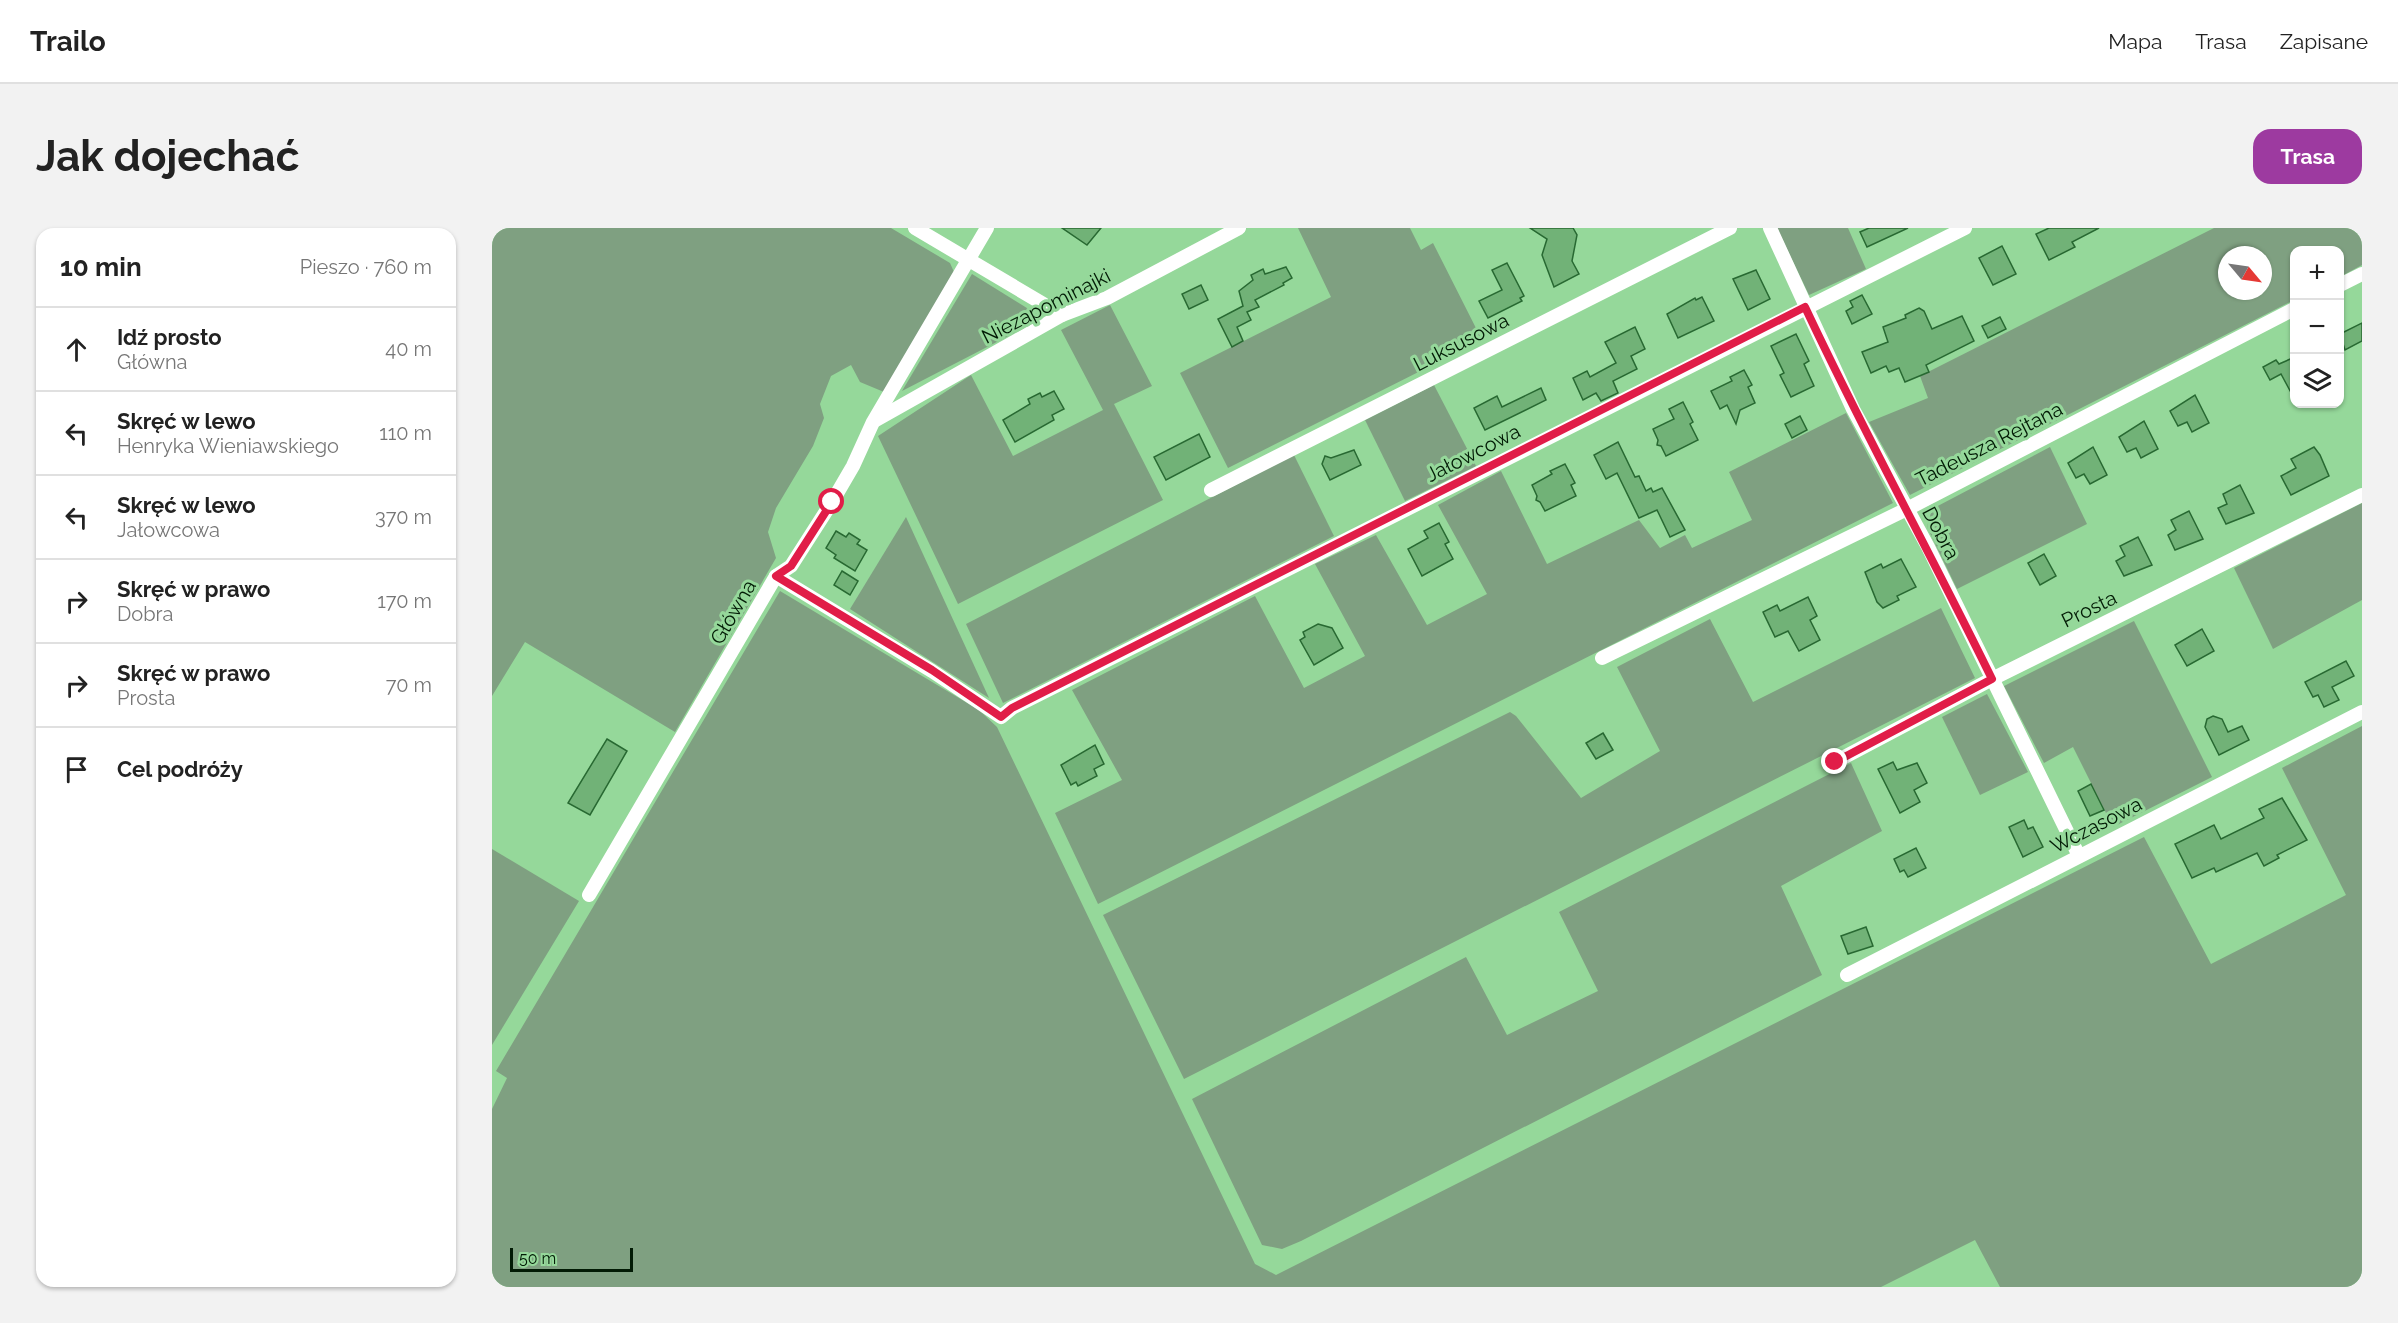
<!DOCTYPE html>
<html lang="pl">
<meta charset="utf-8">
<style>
body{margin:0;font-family:Raleway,sans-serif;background:#f2f2f2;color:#222}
.controls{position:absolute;right:18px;top:18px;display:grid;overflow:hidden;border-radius:12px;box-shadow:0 2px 4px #0004}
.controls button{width:54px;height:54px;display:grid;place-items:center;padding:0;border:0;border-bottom:2px solid #e0e0e0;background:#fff;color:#222;font:30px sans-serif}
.compass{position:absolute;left:1726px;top:18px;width:54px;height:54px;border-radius:50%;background:#fff;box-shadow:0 2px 4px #0004;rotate:119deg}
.scale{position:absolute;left:18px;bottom:15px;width:123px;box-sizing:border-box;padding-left:6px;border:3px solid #021b05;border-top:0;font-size:16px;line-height:21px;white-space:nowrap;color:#021b05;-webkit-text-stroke:4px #95d89a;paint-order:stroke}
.stop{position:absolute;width:18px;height:18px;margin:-14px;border:4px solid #e11d48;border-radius:50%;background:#fff}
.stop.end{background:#e11d48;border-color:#fff;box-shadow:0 2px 6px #0008}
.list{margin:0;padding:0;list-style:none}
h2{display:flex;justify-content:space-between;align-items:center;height:78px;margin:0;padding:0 24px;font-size:26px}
h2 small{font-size:20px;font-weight:400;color:#767676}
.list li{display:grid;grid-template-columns:39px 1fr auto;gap:18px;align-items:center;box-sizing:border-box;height:84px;padding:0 24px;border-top:2px solid #e0e0e0}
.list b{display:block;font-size:22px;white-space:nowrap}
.list p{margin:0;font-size:20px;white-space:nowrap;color:#767676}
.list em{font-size:20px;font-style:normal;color:#767676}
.icon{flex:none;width:33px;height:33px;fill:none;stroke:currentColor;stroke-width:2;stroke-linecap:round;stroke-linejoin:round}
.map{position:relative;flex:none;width:1870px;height:1059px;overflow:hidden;border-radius:18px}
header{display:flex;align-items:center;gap:36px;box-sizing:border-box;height:84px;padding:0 30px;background:#fff;border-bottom:2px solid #e0e0e0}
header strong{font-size:28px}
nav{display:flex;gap:33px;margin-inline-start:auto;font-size:21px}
.intro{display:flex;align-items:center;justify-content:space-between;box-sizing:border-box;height:144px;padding:0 36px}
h1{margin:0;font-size:42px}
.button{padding:15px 27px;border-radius:18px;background:#9d3aa0;color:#fff;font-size:21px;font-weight:700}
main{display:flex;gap:36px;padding:0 36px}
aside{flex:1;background:#fff;border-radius:18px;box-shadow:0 2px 4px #0004}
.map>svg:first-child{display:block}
.green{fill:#7fa081;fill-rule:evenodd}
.building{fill:#71b277;stroke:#286932;stroke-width:1.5}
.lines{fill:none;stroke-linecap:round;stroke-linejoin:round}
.street{stroke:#fff;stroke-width:14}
.route{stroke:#e11d48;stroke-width:8}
.labels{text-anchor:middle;stroke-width:6;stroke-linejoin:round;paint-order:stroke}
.street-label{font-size:20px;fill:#021b05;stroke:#95d89a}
</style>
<header>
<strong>Trailo</strong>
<nav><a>Mapa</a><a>Trasa</a><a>Zapisane</a></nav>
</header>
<div class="intro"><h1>Jak dojechać</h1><a class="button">Trasa</a></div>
<main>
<aside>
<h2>10 min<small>Pieszo · 760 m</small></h2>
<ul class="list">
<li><svg class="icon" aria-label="ahead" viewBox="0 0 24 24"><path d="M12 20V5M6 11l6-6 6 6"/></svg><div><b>Idź prosto</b><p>Główna</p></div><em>40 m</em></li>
<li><svg class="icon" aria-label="left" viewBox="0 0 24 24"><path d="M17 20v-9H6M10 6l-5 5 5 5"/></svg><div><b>Skręć w lewo</b><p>Henryka Wieniawskiego</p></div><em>110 m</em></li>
<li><svg class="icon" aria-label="left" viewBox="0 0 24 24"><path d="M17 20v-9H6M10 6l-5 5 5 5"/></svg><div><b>Skręć w lewo</b><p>Jałowcowa</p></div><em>370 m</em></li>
<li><svg class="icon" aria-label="right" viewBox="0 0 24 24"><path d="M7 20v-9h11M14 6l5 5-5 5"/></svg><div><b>Skręć w prawo</b><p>Dobra</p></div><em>170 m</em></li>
<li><svg class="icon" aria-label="right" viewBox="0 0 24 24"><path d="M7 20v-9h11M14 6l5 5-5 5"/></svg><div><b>Skręć w prawo</b><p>Prosta</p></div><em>70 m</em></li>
<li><svg class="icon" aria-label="arrive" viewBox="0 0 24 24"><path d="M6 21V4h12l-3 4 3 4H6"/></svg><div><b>Cel podróży</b></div></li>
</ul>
</aside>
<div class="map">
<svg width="1870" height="1059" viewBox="0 0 1870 1059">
<rect width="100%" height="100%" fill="#95d89a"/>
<g class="green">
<path d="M0 0H399L458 35 462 44 392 164 368 154 359 137 339 148 328 176 332 190 321 218 284 280 276 304 284 330 183 504 33 414 0 468Z"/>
<path d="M806 0H918L929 22 941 15 990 112 736 240 688 145 839 69Z"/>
<path d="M1285 0H1356L1374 41 1317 67Z"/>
<path d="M1722 0H1870V37L1848 49V22H1802V72L1418 267 1377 194 1436 170 1428 148ZM1735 27H1771V63H1735Z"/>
<path d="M480 46 551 90 410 163Z"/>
<path d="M618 77 660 158 622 176 671 272 466 376 386 208 479 147 521 228 611 182 569 102Z"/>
<path d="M942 157 984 238 913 273 873 192Z"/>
<path d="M1354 185 1401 275 606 676 563 585 630 552 580 462 763 368 812 460 873 428 823 336 884 307 935 397 995 366 946 277 1009 243 1055 336 1147 292 1168 320 1193 307 1200 320 1260 292 1237 244Z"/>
<path d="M1558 219 1595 296 1465 361 1435 299 1440 281Z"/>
<path d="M802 227 842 308 511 475 474 396Z"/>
<path d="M1870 275V372L1781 421 1742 340Z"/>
<path d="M414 289 497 470 358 381Z"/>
<path d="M288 363 487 482 505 499 763 1036 784 1047 1652 609 1719 736 1854 667 1790 540 1870 498V1059H1508L1483 1012 1389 1059H0V881L15 850 4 843Z"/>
<path d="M1449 380 1483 450 692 851 611 687 1018 484 1024 488 1089 570 1168 523 1125 439 1218 391 1261 474Z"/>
<path d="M1642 393 1720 549 1621 599 1581 519 1552 535 1512 458Z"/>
<path d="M1495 466 1536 544 1488 567 1450 489Z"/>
<path d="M1359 535 1390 603 1289 658 1330 747 809 1013 790 1021 770 1017 700 871 974 729 1015 807 1106 763 1067 684Z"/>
<path d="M0 621 87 673 0 817Z"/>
</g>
<g class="building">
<path d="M570 0H609L595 17Z"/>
<path d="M1038 0H1081L1085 7 1080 33 1087 46 1062 59 1050 27 1055 11Z"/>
<path d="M1377 0H1416L1375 19 1368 4Z"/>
<path d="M1557 0H1607L1580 14 1583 19 1557 32 1544 6Z"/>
<path d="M1510 18 1524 46 1501 57 1487 30Z"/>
<path d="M1015 35 1032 68 1028 70 1030 73 996 90 987 73 1010 62 1000 42Z"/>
<path d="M794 39 800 50 791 55 792 57 763 72 767 79 755 84 759 92 745 99 751 113 740 119 726 91 751 78 747 63 761 52 759 47 771 41 773 46Z"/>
<path d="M1264 42 1278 71 1256 82 1241 51Z"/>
<path d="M709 57 716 72 697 81 690 66Z"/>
<path d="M1370 67 1380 86 1360 96 1354 83 1361 79 1358 73Z"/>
<path d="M1210 69 1222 93 1186 110 1175 86 1203 70 1204 72Z"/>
<path d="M1427 80 1432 83 1440 101 1470 88 1482 113 1434 137 1437 144 1413 154 1407 140 1397 144 1394 138 1379 145 1370 124 1396 114 1391 99 1414 90 1413 87Z"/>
<path d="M1508 89 1514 101 1496 110 1490 98Z"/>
<path d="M1870 95V113L1853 122 1848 106Z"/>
<path d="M1143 99 1153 121 1139 128 1145 141 1121 153 1126 165 1109 173 1104 165 1091 172 1081 150 1095 143 1098 149 1124 135 1113 114Z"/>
<path d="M1304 106 1317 133 1312 136 1322 158 1299 169 1288 147 1292 145 1279 118Z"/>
<path d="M1803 129V172L1789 146 1778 152 1771 139 1784 132 1787 136Z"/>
<path d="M1252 142 1260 157 1256 159 1263 175 1248 182 1244 196 1235 177 1228 181 1219 163 1240 153 1238 149Z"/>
<path d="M1049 160 1054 172 993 202 982 180 1005 168 1010 179Z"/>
<path d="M562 163 572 181 560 187 562 192 523 214 511 192 538 176 536 171 548 165 550 169Z"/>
<path d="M1703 167 1717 195 1700 204 1695 194 1686 198 1678 183Z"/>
<path d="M1191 174 1201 194 1198 196 1206 212 1174 228 1169 218 1165 217 1166 212 1161 201 1182 191 1177 181Z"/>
<path d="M1308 188 1315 202 1300 210 1293 196Z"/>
<path d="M1652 193 1666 221 1649 230 1644 220 1635 224 1627 209Z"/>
<path d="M707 206 718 229 674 252 662 229Z"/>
<path d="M1126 214 1143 249 1147 248 1154 263 1159 260 1161 264 1170 260 1193 302 1178 309 1165 282 1147 290 1125 245 1114 251 1102 227Z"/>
<path d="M1601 219 1615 247 1598 256 1592 246 1584 250 1576 235Z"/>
<path d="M1822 219 1828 227 1837 248 1799 267 1789 248 1804 240 1799 231Z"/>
<path d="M862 222 869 237 838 252 830 236 833 228 839 230Z"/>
<path d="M1073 236 1083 255 1079 257 1084 268 1053 283 1048 274 1044 272 1045 268 1040 257 1060 246 1058 243Z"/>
<path d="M1748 257 1762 285 1734 296 1726 280 1735 276 1731 266Z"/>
<path d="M1697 283 1711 311 1683 322 1676 307 1684 302 1679 292Z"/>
<path d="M947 295 957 314 953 316 961 331 930 348 916 321 936 310 932 303Z"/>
<path d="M344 303 354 309 357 305 368 312 365 316 375 322 363 343 342 330 344 327 334 320Z"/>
<path d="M1646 309 1660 337 1632 348 1624 333 1633 328 1628 318Z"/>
<path d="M1552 326 1564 348 1548 357 1536 335Z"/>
<path d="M1409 331 1424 359 1405 368 1407 372 1391 380 1385 374 1373 344 1389 336 1391 340Z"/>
<path d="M350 343 366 353 358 367 342 357Z"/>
<path d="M1316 369 1325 388 1318 392 1328 412 1307 423 1296 403 1283 409 1271 384 1285 377 1288 383Z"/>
<path d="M826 396 840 400 851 420 822 437 808 412 813 409 811 404Z"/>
<path d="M1710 401 1722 423 1695 438 1683 417Z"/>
<path d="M1854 433 1862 448 1840 459 1847 472 1832 479 1826 467 1821 469 1813 454Z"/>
<path d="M1721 488 1730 491 1736 504 1750 498 1757 512 1727 527 1713 499 1715 491Z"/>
<path d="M1111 505 1121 522 1104 531 1094 515Z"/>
<path d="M115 511 135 523 98 587 76 575Z"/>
<path d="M603 517 612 536 602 541 605 548 586 558 584 554 579 557 569 537Z"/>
<path d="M1401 534 1405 542 1425 535 1435 555 1422 562 1428 574 1408 585 1386 541Z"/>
<path d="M1599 556 1612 582 1598 588 1586 563Z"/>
<path d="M1790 570 1815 612 1785 627 1787 630 1772 638 1765 625 1724 644 1722 640 1700 650 1683 616 1722 597 1729 611 1772 590 1767 581Z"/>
<path d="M1532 592 1536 601 1541 599 1551 619 1531 629 1517 599Z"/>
<path d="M1424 620 1434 640 1416 649 1412 642 1408 644 1402 631Z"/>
<path d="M1374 699 1381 718 1356 726 1349 708Z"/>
</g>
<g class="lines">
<g class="street">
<path d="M423 0 570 87"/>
<path d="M1278 0 1361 181 1436 319 1587 628"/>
<path d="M1848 57 1870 46"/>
<path d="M384 192 570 87 615 70 747 0"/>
<path d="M719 262 1238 0"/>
<path d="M284 348 440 443 509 489 520 480 1473 0"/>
<path d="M1110 430 1415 281 1802 81"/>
<path d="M1343 534 1500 451 1870 267"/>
<path d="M97 667 284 348 299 338 340 274 361 238 381 194 495 0"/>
<path d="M1355 747 1870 484"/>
</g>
</g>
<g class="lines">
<path class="route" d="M340 274 299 338 284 348 440 442 509 489 520 480 1313 79C1372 205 1439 326 1500 451L1343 534"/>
</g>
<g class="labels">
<g class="street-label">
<text transform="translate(554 78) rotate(-27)" y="7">Niezapominajki</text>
<text transform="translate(969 114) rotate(-27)" y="7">Luksusowa</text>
<text transform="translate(1497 216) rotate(-27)" y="7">Tadeusza Rejtana</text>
<text transform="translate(981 225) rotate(-27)" y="7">Jałowcowa</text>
<text transform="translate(1449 305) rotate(62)" y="7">Dobra</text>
<text transform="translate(1597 381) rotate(-26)" y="7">Prosta</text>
<text transform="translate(241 384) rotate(-60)" y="7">Główna</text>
<text transform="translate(1604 597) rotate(-27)" y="7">Wczasowa</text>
</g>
</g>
</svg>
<div class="controls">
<button>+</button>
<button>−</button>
<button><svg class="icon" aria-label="layers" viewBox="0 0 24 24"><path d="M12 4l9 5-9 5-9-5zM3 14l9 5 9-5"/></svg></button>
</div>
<svg class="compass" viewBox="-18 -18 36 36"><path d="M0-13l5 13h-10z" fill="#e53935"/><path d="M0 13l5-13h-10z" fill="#767676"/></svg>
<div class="scale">50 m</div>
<div class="stop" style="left:340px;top:274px"></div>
<div class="stop end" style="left:1343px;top:534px"></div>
</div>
</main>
